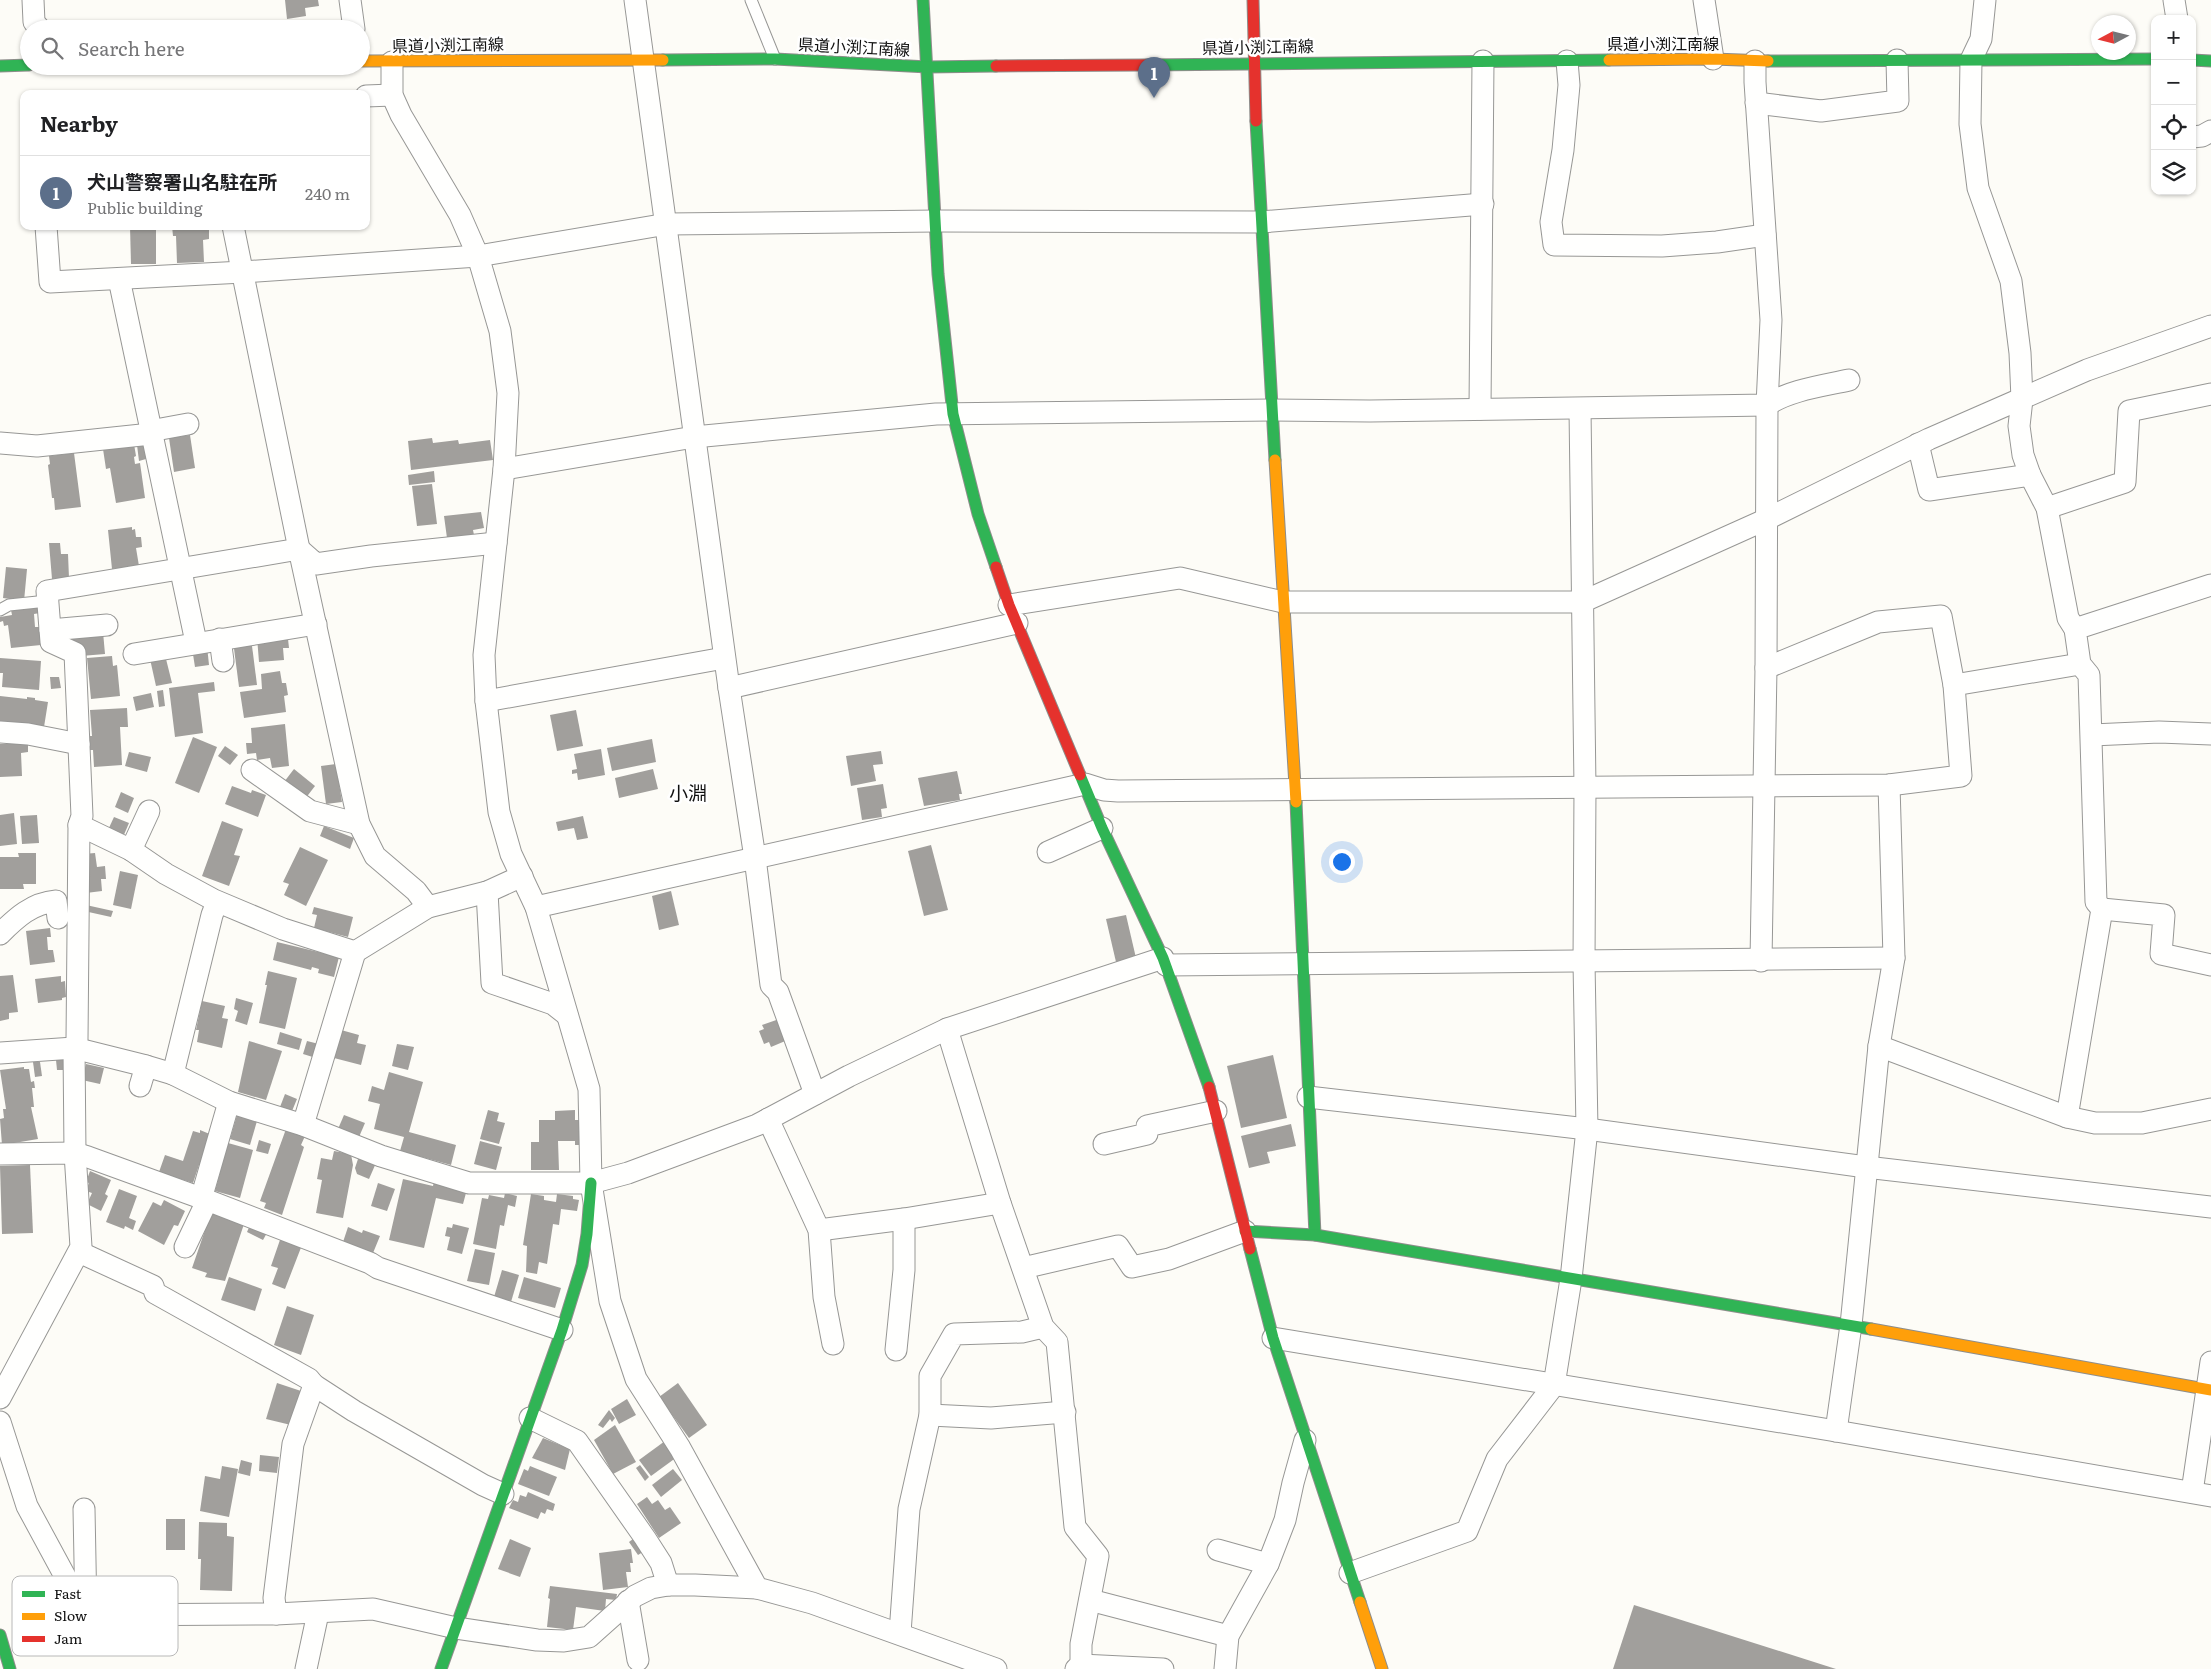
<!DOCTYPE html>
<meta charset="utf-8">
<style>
body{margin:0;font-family:Literata,"Noto Sans JP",serif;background:#f6f6f6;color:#202124}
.controls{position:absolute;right:15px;top:15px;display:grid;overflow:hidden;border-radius:10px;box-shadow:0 1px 4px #0004}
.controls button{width:45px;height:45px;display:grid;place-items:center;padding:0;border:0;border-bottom:1px solid #e0e0e0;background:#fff;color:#202124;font:25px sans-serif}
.compass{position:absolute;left:2091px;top:15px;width:45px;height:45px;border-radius:50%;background:#fff;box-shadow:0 1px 4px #0004;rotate:263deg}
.you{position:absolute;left:1341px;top:861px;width:18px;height:18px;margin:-12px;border:4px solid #fff;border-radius:50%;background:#1a73e8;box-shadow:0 0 0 8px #1a73e833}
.badge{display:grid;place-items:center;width:32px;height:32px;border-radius:50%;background:#646362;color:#fff;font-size:16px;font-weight:700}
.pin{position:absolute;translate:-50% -41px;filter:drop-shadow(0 1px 2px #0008)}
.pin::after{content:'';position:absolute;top:26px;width:18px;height:15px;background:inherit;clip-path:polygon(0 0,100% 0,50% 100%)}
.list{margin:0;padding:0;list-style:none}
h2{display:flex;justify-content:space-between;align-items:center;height:65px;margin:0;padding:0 20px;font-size:21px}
h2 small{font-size:16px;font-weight:400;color:#757577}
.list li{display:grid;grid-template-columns:32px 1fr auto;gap:15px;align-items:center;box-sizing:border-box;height:75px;padding:0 20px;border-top:1px solid #e0e0e0}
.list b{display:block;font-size:19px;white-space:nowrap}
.list p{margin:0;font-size:16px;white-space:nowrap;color:#757577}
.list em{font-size:16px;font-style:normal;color:#757577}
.icon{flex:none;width:28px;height:28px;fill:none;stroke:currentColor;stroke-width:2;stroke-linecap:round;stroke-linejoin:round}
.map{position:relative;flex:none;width:2211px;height:1669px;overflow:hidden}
.search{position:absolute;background:#fff;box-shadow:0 1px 4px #0004;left:20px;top:20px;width:350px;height:55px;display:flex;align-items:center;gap:12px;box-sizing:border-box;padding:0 18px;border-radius:28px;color:#757577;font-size:19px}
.panel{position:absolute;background:#fff;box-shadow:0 1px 4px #0004;left:20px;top:90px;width:350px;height:140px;border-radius:10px}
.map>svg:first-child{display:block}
.building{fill:#a19f9c}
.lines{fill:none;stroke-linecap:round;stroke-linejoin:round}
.lane-casing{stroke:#979795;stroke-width:13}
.street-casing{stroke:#979795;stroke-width:23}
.fast-casing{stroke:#8e8d8b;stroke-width:13}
.slow-casing{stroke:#8e8d8b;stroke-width:13}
.jam-casing{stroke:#8e8d8b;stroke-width:13}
.lane{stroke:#fffffe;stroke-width:11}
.street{stroke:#fffffe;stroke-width:21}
.fast{stroke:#30b455;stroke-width:11}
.slow{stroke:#ff9f0a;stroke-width:11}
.jam{stroke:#e5322d;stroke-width:11}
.labels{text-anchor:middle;stroke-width:5;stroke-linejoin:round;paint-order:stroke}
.street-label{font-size:16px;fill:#111;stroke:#fff}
.quarter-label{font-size:19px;fill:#111;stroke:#fff}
.key{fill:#fff;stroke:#b8b8b8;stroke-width:1}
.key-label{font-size:14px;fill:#111}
</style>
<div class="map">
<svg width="2211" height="1669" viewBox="0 0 2211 1669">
<rect width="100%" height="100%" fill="#fdfcf7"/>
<g class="building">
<path d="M285 0H318L319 6 305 8 306 16 287 19Z"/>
<path d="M130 226H156V264H131Z"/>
<path d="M172 226H205V229H209V239L203 240 204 262 177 263 176 236H173Z"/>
<path d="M190 435 195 468 174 472 169 438Z"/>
<path d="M432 438 433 443 458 440 459 444 490 440 493 460 411 470 408 441Z"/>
<path d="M143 443 146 459 139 461 137 445Z"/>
<path d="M134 444 136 456 134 457 135 464 140 463 145 498 116 503 110 468 106 469 103 449Z"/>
<path d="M74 453 81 507 55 510 54 498H52L48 465 50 464 49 456Z"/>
<path d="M434 471 435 482 409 485 408 475Z"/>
<path d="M432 484 437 524 417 526 412 486Z"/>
<path d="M481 512 484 528 473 530 474 535 447 538 444 516Z"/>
<path d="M132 527V530L135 529 136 537H141L142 547 136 548 139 566 112 569 108 530Z"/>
<path d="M49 543H60L61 554H68L69 578 52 579Z"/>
<path d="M6 567 27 569 24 601 3 598Z"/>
<path d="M39 607 40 613 34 614 35 627H39L41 645 11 648 8 625 4 626 3 621 0 622V617L12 615 11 610Z"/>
<path d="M103 632 105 654 81 656 73 645 72 635Z"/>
<path d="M257 637 288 639 289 648H283L284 660 259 662Z"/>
<path d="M251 638 257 685 239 687 233 641Z"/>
<path d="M207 646 209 665 195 667 192 648Z"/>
<path d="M165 655 172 683 156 686 150 659Z"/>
<path d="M112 656 113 666 117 665 120 696 91 699 87 658Z"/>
<path d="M0 658 41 661 39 690 2 687 3 673H0Z"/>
<path d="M280 671 282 683H286L288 695 284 696 286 712 244 718 240 692 262 689 261 674Z"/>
<path d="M50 677H59L61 688 51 689Z"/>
<path d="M214 682 215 691 198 693 203 733 175 737 169 688Z"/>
<path d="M163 690 165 706 159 707 157 691Z"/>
<path d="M151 693 154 707 136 711 133 697Z"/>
<path d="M0 696 27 699V697L35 698V700L48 702 44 727 0 721Z"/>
<path d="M127 708 128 727H120L122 765 94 767 93 750H90L88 736H92L90 710Z"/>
<path d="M576 710 583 746 557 751 550 715Z"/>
<path d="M285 724 289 766 272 768 270 758 257 760 256 753 247 754 246 743H252L251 728Z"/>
<path d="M193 737 217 747 199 793 175 783Z"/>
<path d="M652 739 656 762 612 771 607 748Z"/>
<path d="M6 740 28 743V752L21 753 22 776 0 777V744H7Z"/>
<path d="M225 746 238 755 230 765 218 756Z"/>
<path d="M601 749 605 775 578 780 577 773 572 774V770L577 769 574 754Z"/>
<path d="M881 751 883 764 873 765 876 781 851 786 846 756Z"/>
<path d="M129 752 151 757 147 772 125 766Z"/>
<path d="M336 764 342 802 326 804 321 766Z"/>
<path d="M294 769 315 786 305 799 284 782Z"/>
<path d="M653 769 658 789 619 798 615 778Z"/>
<path d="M957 771 962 794H959L960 800 924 806 918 778Z"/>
<path d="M883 784 887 808 881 809 882 817 862 820 857 788Z"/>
<path d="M232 786 251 793 252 790 266 795 258 817 225 804Z"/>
<path d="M121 792 134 798 128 813 115 807Z"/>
<path d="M14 813 17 844 0 846V815Z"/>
<path d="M37 815 39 843 22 844 20 816Z"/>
<path d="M583 816 588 838 577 840 574 828 558 831 556 822Z"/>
<path d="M114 817 129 823 123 837 108 830Z"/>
<path d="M222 821 243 829 234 855 240 856 229 886 202 876Z"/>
<path d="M324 826 354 838 350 849 320 836Z"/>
<path d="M931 845 948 910 924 916 908 851Z"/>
<path d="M300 847 328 860 306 906 284 895 289 884 283 882Z"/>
<path d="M18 853H36V884H23L24 889H0V857H19Z"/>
<path d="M95 853 97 867 105 866 106 879H101L102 891 86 893 83 854Z"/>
<path d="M120 871 138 875 131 909 113 905Z"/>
<path d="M671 891 679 925 659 930 652 896Z"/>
<path d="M86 905 113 911 111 917 84 911Z"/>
<path d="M314 907 353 917 348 937 314 928 317 915 312 914Z"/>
<path d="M1126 915 1136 958 1116 962 1106 919Z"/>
<path d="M50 928 51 937H47L48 950H53L55 962 30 965 26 931Z"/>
<path d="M277 942 339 957 334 977 318 973 319 969 312 967 311 970 273 960Z"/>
<path d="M268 971 297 978 285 1029 259 1023 267 985H265Z"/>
<path d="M13 975 18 1012 9 1013V1019L0 1021V976Z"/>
<path d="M61 976V982L65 981 66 997 62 998V1000L38 1003 35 979Z"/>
<path d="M236 998 253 1003 247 1025 235 1021 238 1011 234 1009Z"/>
<path d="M202 1001 225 1006 222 1018 228 1019 222 1048 197 1042 199 1030H196Z"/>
<path d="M782 1018 790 1039 771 1047 769 1042 764 1044 759 1031 764 1029 762 1025Z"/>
<path d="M341 1030 359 1035 357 1043 366 1045 361 1065 334 1058Z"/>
<path d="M280 1032 302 1039 299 1050 277 1044Z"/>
<path d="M249 1041 282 1051 266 1100 238 1092Z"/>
<path d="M307 1041 319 1044 316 1058 303 1054Z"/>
<path d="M397 1044 414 1047 408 1070 392 1066Z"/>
<path d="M1273 1055 1287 1118 1241 1128 1227 1066Z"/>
<path d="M64 1059 65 1070H57L56 1060Z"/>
<path d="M33 1062H40L42 1076 35 1077Z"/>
<path d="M86 1064 104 1068 100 1084 82 1080Z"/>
<path d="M24 1067V1069H29L31 1082 34 1081 35 1088H32L34 1107H31L38 1139 2 1145 0 1119 4 1118 3 1109H6L0 1070Z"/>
<path d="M389 1072 423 1082 409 1132 456 1145 451 1165 400 1151 404 1137 374 1129 380 1104 368 1101 372 1086 384 1090Z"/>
<path d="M285 1094 297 1099 292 1111 280 1107Z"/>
<path d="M488 1110 499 1113 497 1121 505 1123 499 1144 480 1139Z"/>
<path d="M575 1110V1120H580L581 1145H575V1141H558L559 1170H531V1142H539V1120H555V1111Z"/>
<path d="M237 1115 257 1121 250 1145 230 1139Z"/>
<path d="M344 1115 365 1123 359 1137 338 1129Z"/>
<path d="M1291 1124 1296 1146 1267 1152 1270 1163 1249 1168 1241 1136Z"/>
<path d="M286 1129 305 1136 301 1145 304 1147 282 1215 264 1208 266 1203 260 1201Z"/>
<path d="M200 1130 212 1135 202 1166 199 1165 193 1183 159 1172 165 1155 183 1161 193 1131 200 1133Z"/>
<path d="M259 1140 271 1144 268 1154 256 1151Z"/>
<path d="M480 1141 502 1147 496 1170 474 1164Z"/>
<path d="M228 1143 253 1150 240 1198 215 1191Z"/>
<path d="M334 1151 351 1154 353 1165 343 1218 316 1213 322 1180 317 1179 321 1158 332 1160Z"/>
<path d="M359 1156 376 1163 369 1179 357 1174 355 1168Z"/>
<path d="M30 1165 33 1233 2 1234 0 1166Z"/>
<path d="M90 1171 111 1180 105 1194 108 1196 101 1211 87 1204 92 1193 86 1191 89 1183 86 1182Z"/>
<path d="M403 1179 433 1186 434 1181 466 1193 463 1204 436 1198 424 1248 389 1240Z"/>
<path d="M378 1183 395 1189 387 1211 371 1206Z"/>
<path d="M119 1189 137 1196 129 1218 136 1221 133 1230 125 1226 124 1229 106 1222Z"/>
<path d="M505 1193 517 1196 515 1207 508 1205 504 1226 500 1225 496 1249 473 1244 482 1198 488 1199 489 1195 504 1198Z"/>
<path d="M531 1194 544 1196V1200L556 1202 557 1194 573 1196V1199L579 1200 577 1211 561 1209 559 1225 553 1224 547 1264 539 1262 537 1274 526 1272 527 1246 523 1245Z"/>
<path d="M164 1200 185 1211 178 1226 174 1225 164 1245 138 1231 153 1202 161 1206Z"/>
<path d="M211 1213 244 1224 225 1281 205 1277 207 1273 192 1268Z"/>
<path d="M251 1223 268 1231 263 1240 247 1232Z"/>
<path d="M453 1224 469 1228 462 1254 447 1250 450 1237 445 1236 447 1227 452 1228Z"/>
<path d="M348 1227 362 1233 363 1230 380 1236 373 1253 343 1242Z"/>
<path d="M281 1237 302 1245 285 1289 272 1284 278 1268 271 1266Z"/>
<path d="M475 1249 495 1253 489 1285 467 1281Z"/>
<path d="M502 1270 519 1275 511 1302 494 1297Z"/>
<path d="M229 1277 262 1289 255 1311 221 1300Z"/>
<path d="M524 1277 561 1288 555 1308 518 1298Z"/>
<path d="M287 1306 314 1315 301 1355 274 1345Z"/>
<path d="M277 1383 301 1391 291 1425 266 1419Z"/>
<path d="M678 1383 707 1425 689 1438 659 1397Z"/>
<path d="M627 1399 636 1415 619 1424 611 1409Z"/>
<path d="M609 1410 615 1418 612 1422 610 1419 603 1428 598 1425Z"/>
<path d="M615 1425 636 1462 613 1474 594 1440Z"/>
<path d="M543 1438 570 1449 565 1470 532 1458Z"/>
<path d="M665 1441 677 1457 651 1476 639 1460Z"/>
<path d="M260 1455 279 1457 277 1473 259 1471Z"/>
<path d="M241 1460 252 1463 250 1476 238 1473Z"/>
<path d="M640 1465 649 1477 645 1481 636 1468Z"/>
<path d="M222 1466 238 1469 229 1517 200 1511 205 1476 220 1479Z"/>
<path d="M530 1466 557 1477 549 1496 518 1484 524 1469 528 1471Z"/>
<path d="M673 1469 682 1480 661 1497 652 1485Z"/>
<path d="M528 1492 555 1504 553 1511 547 1509 545 1514 541 1512 538 1519 509 1508 513 1500 518 1502 520 1495 526 1497Z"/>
<path d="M647 1497 652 1504 658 1500 665 1510 670 1507 681 1523 659 1538 637 1504Z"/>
<rect x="166" y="1519" width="19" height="31"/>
<path d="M199 1522 227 1523V1536L234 1537 232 1591 200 1590 201 1559H198Z"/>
<path d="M637 1536 646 1550 638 1555 629 1542Z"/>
<path d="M510 1539 531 1548 520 1577 498 1569Z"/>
<path d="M631 1549 633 1563H630L631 1572H626L628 1587 603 1590 599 1553Z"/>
<path d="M550 1586 617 1594 616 1600 606 1599 605 1611 576 1607 573 1630 547 1627 550 1599 548 1598Z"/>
<path d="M1634 1605 1836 1669H1613Z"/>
</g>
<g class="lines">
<defs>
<g id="lane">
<path d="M751 0 775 59"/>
<path d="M0 610 9 605 47 601"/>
</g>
<g id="street">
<path d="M33 0 34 22 40 29"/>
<path d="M350 0 354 29"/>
<path d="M635 0 729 688 755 858 771 985 778 992 815 1094"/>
<path d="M1704 0 1713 59"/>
<path d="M1985 0 1981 39 1971 60 1970 124 1978 188 2011 281 2020 353 2022 399 2019 426 2023 455 2030 475 2047 508 2068 618 2075 629"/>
<path d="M2174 0 2177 19"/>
<path d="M1567 61 1569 85 1563 150 1551 222 1554 245 1662 246 1717 242 1765 235"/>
<path d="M1755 61V82L1771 320 1767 405 1766 668 1761 961"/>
<path d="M392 62V95L401 115 460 215 478 256 500 331 508 393 504 469 484 655 486 701 499 812 511 854 536 907 589 1089 591 1183 610 1301 636 1379 680 1448 757 1588 812 1603 996 1669"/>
<path d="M366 96 392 95"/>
<path d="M1756 103 1821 111 1898 101 1897 60"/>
<path d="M2192 137 2202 136 2211 131"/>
<path d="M46 226 50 282 243 272 478 256 667 224 936 221 1261 222 1483 204"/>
<path d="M233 226 299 549 359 824 375 856 416 891 428 907"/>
<path d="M119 279 196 642"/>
<path d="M1480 409 1483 61"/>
<path d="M150 431 188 424"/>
<path d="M0 443 37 446 151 434"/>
<path d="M1918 444 1929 490 2030 475"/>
<path d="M504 469 694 437 936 414 1271 410 1370 411 1767 405C1790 390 1822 386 1849 380"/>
<path d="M2047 508 2125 482 2129 411 2211 394"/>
<path d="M1009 605 1180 578 1283 602H1582L1767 519 1929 439 2087 370 2211 326"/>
<path d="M50 630 107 625"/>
<path d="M220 639 223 661"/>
<path d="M134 654 316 624"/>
<path d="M1954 685 2080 664"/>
<path d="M729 688 1017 623"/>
<path d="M486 701 724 658"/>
<path d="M0 732 28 734 79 744"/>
<path d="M2092 735 2159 732 2211 734"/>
<path d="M252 770 310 811 359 824"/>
<path d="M79 825 131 850 166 874 214 900 283 929 355 952 428 907 487 892 522 876"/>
<path d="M131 850 149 811"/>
<path d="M1048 852 1102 828"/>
<path d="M487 892 492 983 553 1004 567 1015"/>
<path d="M536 907 1085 784 1104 790 1118 791 1889 785 1961 776 1954 685 1941 616 1878 622 1766 668"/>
<path d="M2102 909 2164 915 2161 954 2211 965"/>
<path d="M0 934C16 918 32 903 56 901L58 918"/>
<path d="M1166 965 1894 958"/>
<path d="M947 1029 1000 1203 1043 1327 1057 1342 1075 1527 1098 1556 1081 1644V1665"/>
<path d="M1879 1046 2067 1117 2095 1123H2142L2211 1109"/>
<path d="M0 1053 74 1048 146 1066 173 1074 229 1102 303 1125 381 1156 469 1183H591L628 1173 757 1125 849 1076 947 1029 1163 958"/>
<path d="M173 1074 212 915 217 902"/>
<path d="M140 1086 146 1066"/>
<path d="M1308 1097 1587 1129 1866 1167 2211 1207"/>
<path d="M2067 1117 2102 909 2096 902 2089 675 2080 664 2075 629 2211 585"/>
<path d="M768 1119 819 1230 824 1297 833 1344"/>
<path d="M303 1125 355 952"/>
<path d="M1104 1144 1147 1134V1126L1216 1111"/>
<path d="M0 1154 75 1153 88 1157 212 1202 370 1263 378 1268 562 1330"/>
<path d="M201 1199 229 1102"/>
<path d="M819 1230 904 1219 1000 1203"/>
<path d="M185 1247 207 1201"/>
<path d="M79 1252 153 1286 155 1293 309 1379 314 1385"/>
<path d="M1023 1268 1118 1246 1132 1267 1169 1259 1245 1231"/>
<path d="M1273 1338 1836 1431 2211 1496"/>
<path d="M896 1350 904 1270V1219"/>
<path d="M0 1398 81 1247 75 1153 74 1048 77 1040 79 825 82 816 75 653 51 642 47 591 299 549 316 564 371 556 496 543"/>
<path d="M930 1415 991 1418 1065 1412"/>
<path d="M530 1418 577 1441 645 1538 661 1563 668 1585"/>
<path d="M0 1422 27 1506 86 1615 276 1614 373 1609 456 1628 537 1640 564 1641 589 1637 635 1596 651 1588 668 1585H695L757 1588"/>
<path d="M1836 1431 1851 1325 1879 1046 1894 958 1889 785"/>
<path d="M2192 1492 2211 1362"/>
<path d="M84 1509 86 1613"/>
<path d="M1218 1550 1268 1564"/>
<path d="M1350 1573 1467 1531 1497 1459 1554 1385 1571 1279 1587 1129 1584 962 1585 788 1580 409"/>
<path d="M1090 1600 1228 1636"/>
<path d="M628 1601 638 1660"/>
<path d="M276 1614 274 1598 293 1444 314 1385 354 1411 483 1485 503 1494"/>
<path d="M900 1633 909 1509 930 1415V1376L954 1334 1022 1332 1043 1327"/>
<path d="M306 1669 318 1613"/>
<path d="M1076 1669 1081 1665 1163 1669"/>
<path d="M1225 1669 1228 1636 1268 1564 1285 1520 1293 1483 1305 1440"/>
</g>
<g id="fast">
<path d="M923 0 938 274 953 414 978 514 996 567"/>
<path d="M663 60 775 59 928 67 996 66"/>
<path d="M2192 60 2211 61"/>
<path d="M1768 61 2155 59"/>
<path d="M1147 65 1609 60"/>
<path d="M0 66 29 65"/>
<path d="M1256 121 1275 460"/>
<path d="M1080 775 1102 828 1163 958 1209 1087"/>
<path d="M1296 802 1315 1235"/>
<path d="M1245 1231 1315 1235 1871 1329"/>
<path d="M1250 1249 1273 1338 1360 1602"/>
<path d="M0 1635 10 1669"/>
<path d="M441 1669 562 1330 582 1265 587 1234 591 1183"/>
</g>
<g id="slow">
<path d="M1609 60 1713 59 1768 61"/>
<path d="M361 61 663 60"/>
<path d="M1275 460 1296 802"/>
<path d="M1871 1329 2211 1390"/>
<path d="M1360 1602 1382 1669"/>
</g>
<g id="jam">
<path d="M1253 0 1256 121"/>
<path d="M996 66 1147 65"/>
<path d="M996 567 1009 605 1080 775"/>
<path d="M1209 1087 1250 1249"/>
</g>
</defs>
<use href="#lane" class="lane-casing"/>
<use href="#street" class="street-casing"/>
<use href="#fast" class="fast-casing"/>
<use href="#slow" class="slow-casing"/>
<use href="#jam" class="jam-casing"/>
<use href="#lane" class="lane"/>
<use href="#street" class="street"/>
<use href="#fast" class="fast"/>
<use href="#slow" class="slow"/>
<use href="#jam" class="jam"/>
</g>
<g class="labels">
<g class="street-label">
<text x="1663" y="50">県道小渕江南線</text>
<text transform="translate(448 45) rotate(-1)" y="6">県道小渕江南線</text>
<text transform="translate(854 47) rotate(3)" y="6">県道小渕江南線</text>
<text transform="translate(1258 47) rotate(-1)" y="6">県道小渕江南線</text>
</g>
<g class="quarter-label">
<text x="688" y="800">小淵</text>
</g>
</g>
<rect x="12" y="1576" width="166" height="80" rx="8" class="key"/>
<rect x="22" y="1591" width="23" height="6" fill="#30b455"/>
<rect x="22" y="1613" width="23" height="7" fill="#ff9f0a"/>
<rect x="22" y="1636" width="23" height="6" fill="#e5322d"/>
<g class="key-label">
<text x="54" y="1599">Fast</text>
<text x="54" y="1621">Slow</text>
<text x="54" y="1644">Jam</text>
</g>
</svg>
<div class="controls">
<button>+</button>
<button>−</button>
<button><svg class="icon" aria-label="locate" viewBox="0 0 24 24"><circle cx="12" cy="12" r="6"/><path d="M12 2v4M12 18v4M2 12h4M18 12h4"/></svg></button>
<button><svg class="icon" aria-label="layers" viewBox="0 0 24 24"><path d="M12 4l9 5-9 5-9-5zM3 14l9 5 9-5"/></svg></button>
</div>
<svg class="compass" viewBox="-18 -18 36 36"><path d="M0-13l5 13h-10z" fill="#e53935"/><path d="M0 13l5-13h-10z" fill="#757577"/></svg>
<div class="you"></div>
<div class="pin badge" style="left:1154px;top:98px;background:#5c6f8a">1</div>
<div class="search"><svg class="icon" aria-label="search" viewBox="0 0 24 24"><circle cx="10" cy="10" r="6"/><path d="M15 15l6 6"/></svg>Search here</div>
<section class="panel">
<h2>Nearby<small></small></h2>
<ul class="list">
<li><span class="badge" style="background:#5c6f8a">1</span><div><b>犬山警察署山名駐在所</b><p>Public building</p></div><em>240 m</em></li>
</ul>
</section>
</div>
